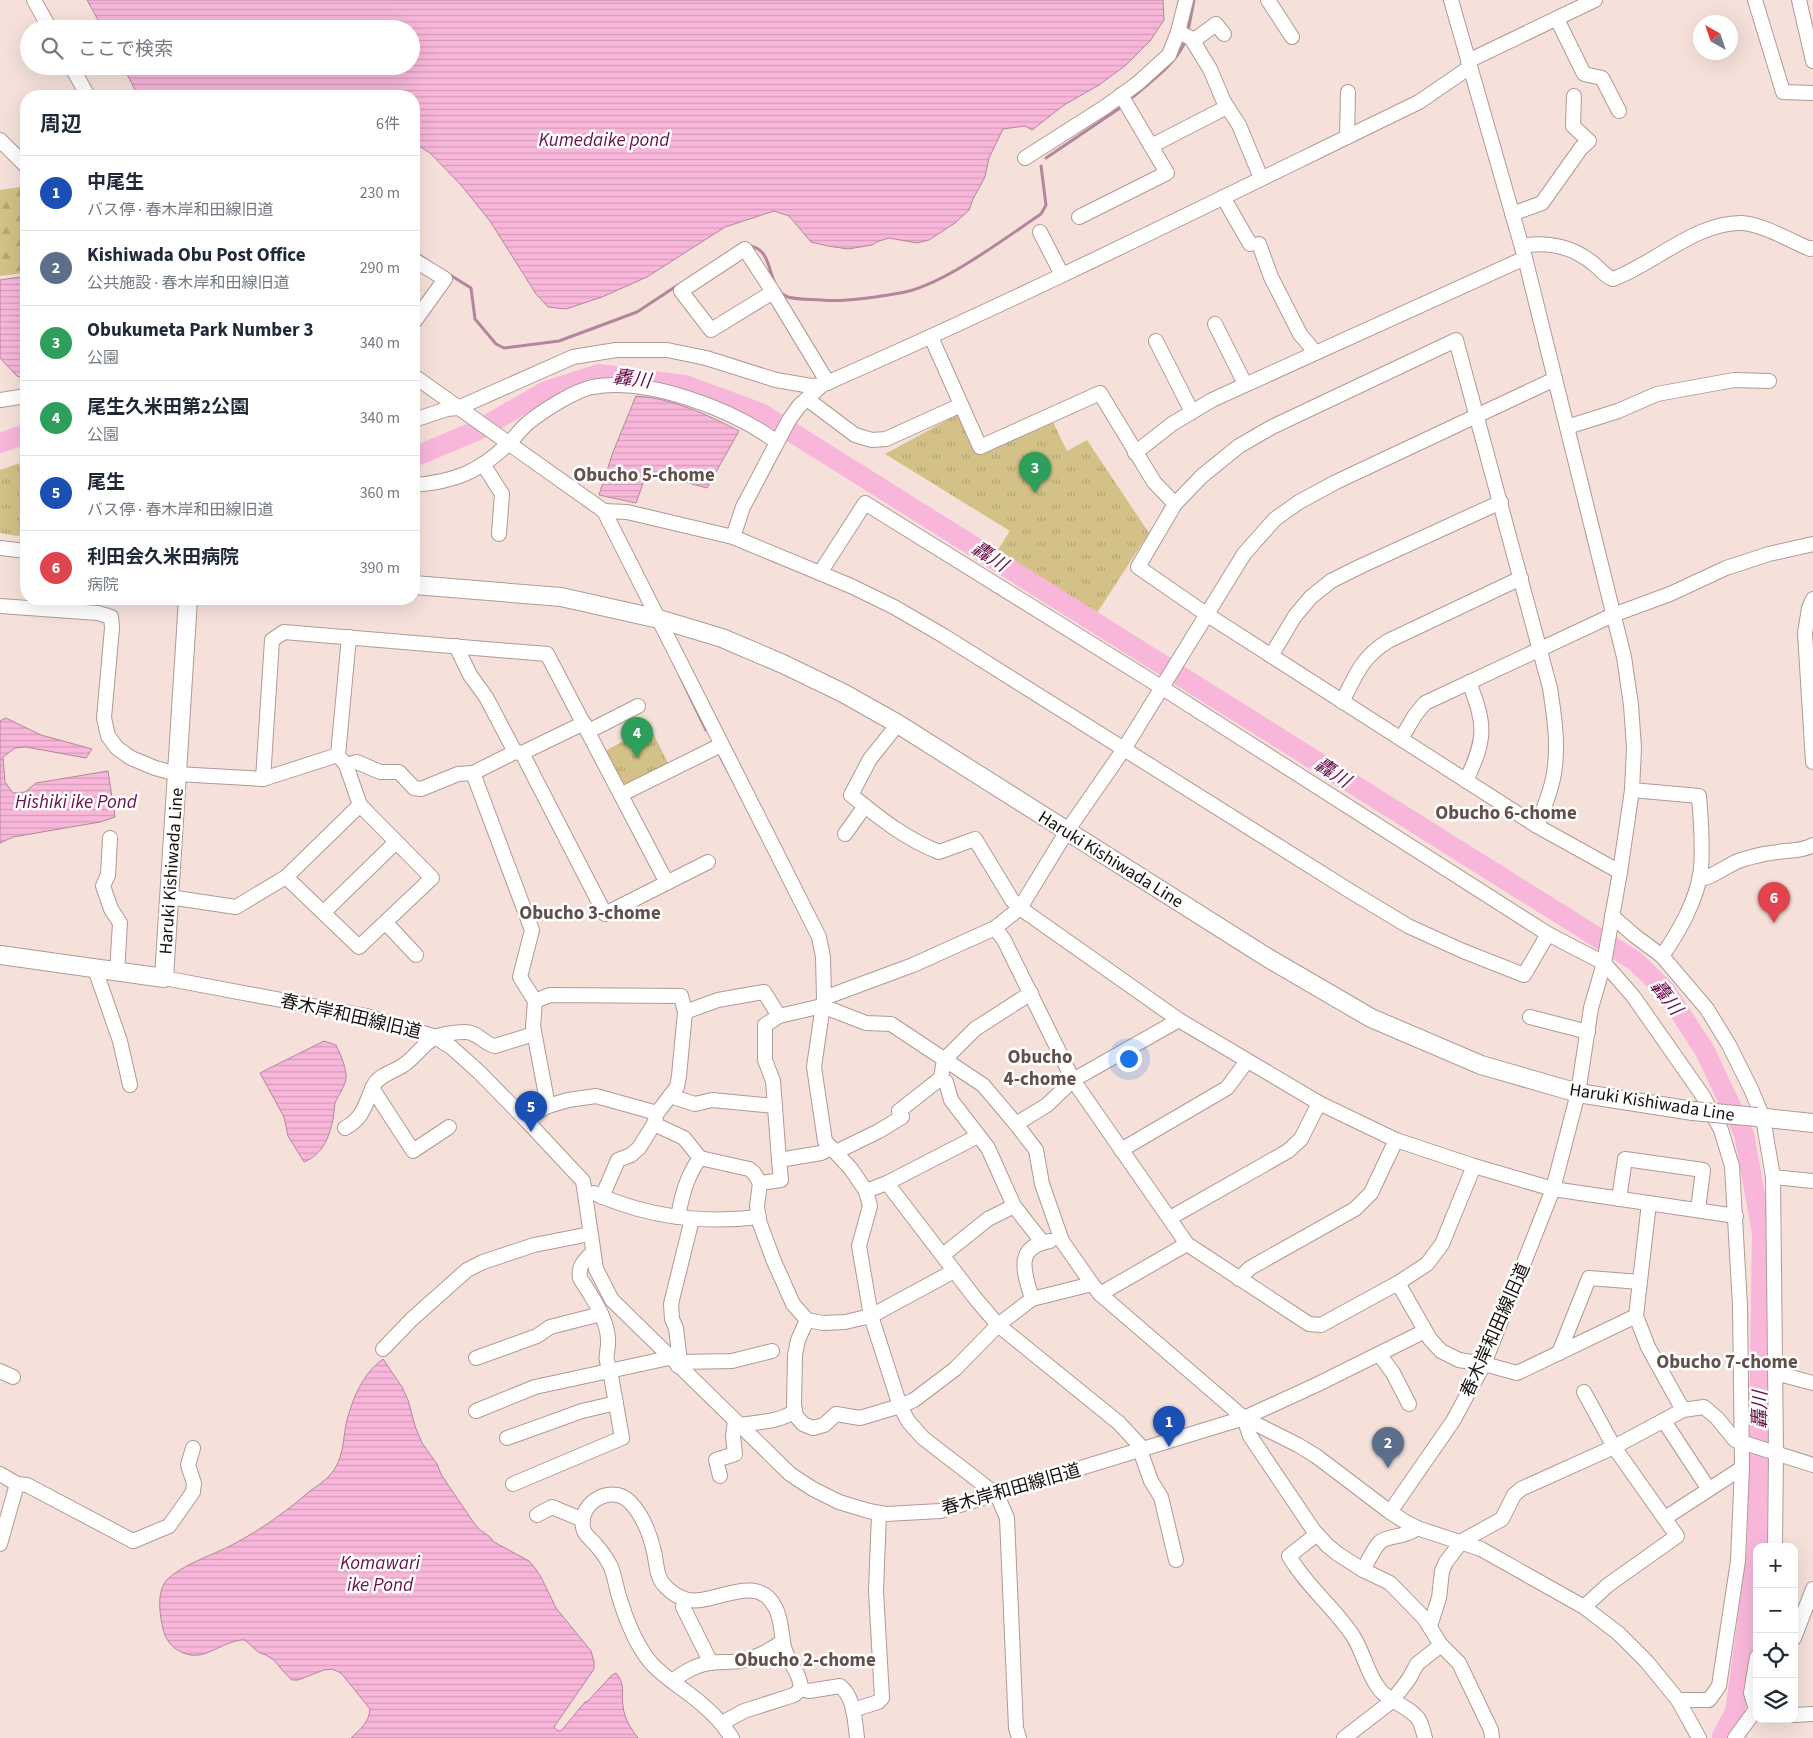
<!DOCTYPE html>
<html lang="ja">
<meta charset="utf-8">
<style>
body{margin:0;font-family:"Source Sans 3","Noto Sans JP",sans-serif;background:#f6f6f7;color:#1f2937}
.controls{position:absolute;right:15px;bottom:15px;display:grid;overflow:hidden;border-radius:10px;box-shadow:0 5px 20px #0002}
.controls button{width:45px;height:45px;display:grid;place-items:center;padding:0;border:0;border-bottom:1px solid #e0e1e3;background:#fff;color:#1f2937;font:25px sans-serif}
.compass{position:absolute;left:1693px;top:15px;width:45px;height:45px;border-radius:50%;background:#fff;box-shadow:0 5px 20px #0002;rotate:320deg}
.you{position:absolute;left:1128px;top:1058px;width:18px;height:18px;margin:-12px;border:4px solid #fff;border-radius:50%;background:#1a73e8;box-shadow:0 0 0 8px #1a73e833}
.badge{display:grid;place-items:center;width:32px;height:32px;border-radius:50%;background:#db2777;color:#fff;font-size:16px;font-weight:700}
.pin{position:absolute;translate:-50% -41px;filter:drop-shadow(0 1px 2px #0008)}
.pin::after{content:'';position:absolute;top:26px;width:18px;height:15px;background:inherit;clip-path:polygon(0 0,100% 0,50% 100%)}
.list{margin:0;padding:0;list-style:none}
h2{display:flex;justify-content:space-between;align-items:center;height:65px;margin:0;padding:0 20px;font-size:21px}
h2 small{font-size:16px;font-weight:400;color:#747a83}
.list li{display:grid;grid-template-columns:32px 1fr auto;gap:15px;align-items:center;box-sizing:border-box;height:75px;padding:0 20px;border-top:1px solid #e0e1e3}
.list b{display:block;font-size:19px;white-space:nowrap}
.list p{margin:0;font-size:16px;white-space:nowrap;color:#747a83}
.list em{font-size:16px;font-style:normal;color:#747a83}
.icon{flex:none;width:28px;height:28px;fill:none;stroke:currentColor;stroke-width:2;stroke-linecap:round;stroke-linejoin:round}
.map{position:relative;flex:none;width:1813px;height:1738px;overflow:hidden}
.search{position:absolute;background:#fff;box-shadow:0 5px 20px #0002;left:20px;top:20px;width:400px;height:55px;display:flex;align-items:center;gap:12px;box-sizing:border-box;padding:0 18px;border-radius:28px;color:#747a83;font-size:19px}
.panel{position:absolute;background:#fff;box-shadow:0 5px 20px #0002;left:20px;top:90px;width:400px;height:515px;border-radius:20px}
.map>svg:first-child{display:block}
.forest{fill:url(#forest-firs)}
.park{fill:url(#park-tufts)}
.water{fill:url(#water-rules);stroke:#b4859d}
.lines{fill:none;stroke-linecap:round;stroke-linejoin:round}
.stream{stroke:#b4859d;stroke-width:3}
.river{stroke:#f8b7da;stroke-width:20}
.minor-casing{stroke:#ae9b94;stroke-width:16}
.major-casing{stroke:#ae9b94;stroke-width:20}
.minor{stroke:#fff;stroke-width:14}
.major{stroke:#fff;stroke-width:18}
.major-bridge-casing{stroke:#ae9b94;stroke-width:20;stroke-linecap:butt}
.major-bridge{stroke:#fff;stroke-width:18}
.labels{text-anchor:middle;stroke-width:5;stroke-linejoin:round;paint-order:stroke}
.street-label{font-size:18px;fill:#17110f;stroke:#fff}
.water-label{font-size:19px;font-style:italic;fill:#6c0f4c;stroke:#fff}
.neighbourhood-label{font-size:19px;font-weight:bold;fill:#61504b;stroke:#fff}
</style>
<div class="map">
<svg width="1813" height="1738" viewBox="0 0 1813 1738">
<defs>
<pattern id="forest-firs" width="22" height="20" patternUnits="userSpaceOnUse" patternTransform="scale(1.25)"><rect width="22" height="20" fill="#d3c187"/><path d="M5 1l3.5 6h-7zM16 11l3.5 6h-7z" fill="#b4a573"/></pattern>
<pattern id="park-tufts" width="24" height="20" patternUnits="userSpaceOnUse" patternTransform="scale(1.25)"><rect width="24" height="20" fill="#d3c187"/><path d="M3 7l-1-3M5 7V3M7 7l1-3M15 17l-1-3M17 17v-4M19 17l1-3" fill="none" stroke="#b4a573"/></pattern>
<pattern id="water-rules" width="6" height="5" patternUnits="userSpaceOnUse" patternTransform="scale(1.25)"><rect width="6" height="5" fill="#f8b7da"/><path d="M0 2.5h6" fill="none" stroke="#d49cba"/></pattern>
</defs>
<rect width="100%" height="100%" fill="#f5e1da"/>
<path class="forest" d="M26 186V273L0 276V190Z"/>
<g class="park">
<path d="M964 411 978 453 1050 416 1067 451 1087 440 1149 533 1093 619 994 556 1010 531 885 454Z"/>
<path d="M26 461V533L18 536 0 533V470Z"/>
<path d="M650 727 669 765 630 785 622 783 605 751Z"/>
</g>
<g class="water">
<path d="M87 0H1163L1164 20 1150 41 1126 65 1099 85 1064 105 1032 130 1025 126 1003 129 989 158 985 177 973 199 969 210 955 223 929 240 917 243 889 238 879 241 872 245 848 249 828 246 811 242 789 216 774 211 725 227 647 277 602 297 566 309 548 307 536 294 490 221 461 185 430 153 414 143V96H138L123 66H411V29H103Z"/>
<path d="M26 276V378L25 379 17 376 0 358V280Z"/>
<path d="M636 396C672 398 708 415 739 431L707 488 647 472 636 503 599 495 613 452Z"/>
<path d="M6 718 41 735 92 749 86 758 26 747 15 748 3 757 5 782 13 793 25 792 36 783 108 771 115 817 100 822 13 837 0 843V721Z"/>
<path d="M324 1041 336 1045C340 1054 345 1064 346 1074 347 1085 339 1093 335 1103 334 1108 334 1114 333 1119 329 1138 323 1154 304 1162L288 1136 284 1117 260 1073Z"/>
<path d="M383 1359 402 1387 408 1400 415 1426 422 1443 437 1464 442 1476 474 1523 480 1530 489 1536 494 1542 529 1561 535 1568 541 1577 556 1608 591 1651 594 1662V1669L554 1727 558 1731H561L585 1702 588 1701 612 1675 616 1673C626 1685 621 1692 623 1706 624 1718 631 1729 638 1738H351C360 1729 369 1723 370 1709L341 1673 332 1669 324 1670 298 1680H292L283 1671 274 1660 266 1655 258 1652 245 1640C227 1639 208 1658 191 1655 177 1653 166 1643 163 1629 160 1616 157 1596 164 1584 173 1568 215 1554 232 1545 260 1530 286 1512 310 1491 317 1486 325 1481 331 1474 343 1460 343 1441 346 1424 352 1400 362 1374 383 1359Z"/>
</g>
<g class="lines">
<g class="stream">
<path d="M1188 31 1194 0"/>
<path d="M1133 97C1152 80 1177 64 1186 39"/>
<path d="M1046 158 1120 108"/>
<path d="M748 246C776 247 765 289 788 297 798 300 812 299 822 300 840 302 857 299 875 297 886 295 898 294 909 291 950 280 1005 238 1041 214L1046 205 1041 166"/>
<path d="M414 251 429 262"/>
<path d="M721 257 735 249"/>
<path d="M447 273 471 288 475 319 496 344 504 348 559 341 637 312 678 285"/>
<path d="M680 676 706 730"/>
<path d="M721 758 733 780"/>
</g>
<g class="river">
<path d="M0 443 26 434"/>
<path d="M414 457 478 430 546 391 599 374 685 385 761 413 1635 961 1666 991 1705 1051 1744 1134 1762 1233 1757 1547"/>
<path d="M1723 1738 1722 1736 1735 1712 1757 1551"/>
</g>
<defs>
<g id="minor">
<path d="M34 0 50 29"/>
<path d="M1268 0 1292 37"/>
<path d="M1755 0 1783 92 1813 93"/>
<path d="M1799 0 1813 61"/>
<path d="M1557 19 1584 74 1602 78 1619 111"/>
<path d="M1178 32 1191 38 1210 69 1224 102 1239 125 1261 178"/>
<path d="M1193 41 1216 24 1224 34"/>
<path d="M1468 61 1595 0"/>
<path d="M71 66 88 96"/>
<path d="M1347 137 1348 92"/>
<path d="M0 140 26 166"/>
<path d="M1151 146 1227 107"/>
<path d="M1025 158 1105 107 1138 83 1169 55 1178 32 1186 0"/>
<path d="M1223 197 1250 244"/>
<path d="M1512 214 1542 203 1581 148 1589 141 1573 126 1574 96"/>
<path d="M1079 217 1167 173 1121 95"/>
<path d="M1040 232 1062 275"/>
<path d="M1259 244 1271 277 1300 334 1315 352"/>
<path d="M1522 246C1548 241 1574 247 1595 265 1601 270 1605 276 1613 279 1654 264 1696 222 1742 223 1762 224 1791 241 1810 249L1813 248"/>
<path d="M414 260 445 279 414 322"/>
<path d="M773 292 711 330 681 291 745 249 773 292 828 383"/>
<path d="M1215 324 1245 384"/>
<path d="M931 337 980 447 1100 393 1154 482 1175 504"/>
<path d="M1156 341 1192 412"/>
<path d="M414 376 604 511 819 937 823 957 824 998 814 1067 825 1141 851 1169 866 1191 887 1183 975 1298 998 1325 1119 1423 1143 1449"/>
<path d="M807 399 855 435 872 440 886 439 961 405"/>
<path d="M0 400 26 396"/>
<path d="M414 420 447 409 458 408 573 357 616 350H667L706 358 776 380 811 386 822 385C1024 297 1221 198 1419 102L1470 67"/>
<path d="M1567 427 1618 411 1657 394 1734 380 1769 381"/>
<path d="M1135 453 1172 424 1212 400 1525 258"/>
<path d="M483 464 502 494 499 534"/>
<path d="M414 485C454 482 479 472 508 444 516 437 521 428 529 422 544 410 574 391 592 387 648 377 732 409 777 442"/>
<path d="M604 511 627 512 733 537 851 586 894 607 944 636 1350 891 1408 926 1463 951 1524 975 1548 934"/>
<path d="M733 537 743 507 789 420 799 406 822 385"/>
<path d="M0 548 26 551"/>
<path d="M820 573 865 503 1161 687 1548 934 1604 963 1633 996 1703 1096 1721 1130 1732 1166 1740 1306 1742 1468 1738 1561 1719 1686 1709 1700H1678"/>
<path d="M1813 599 1809 608 1805 633 1813 762"/>
<path d="M0 606 98 613 111 617 112 628 104 718 108 736 117 748 131 758 155 768 177 774 263 779 338 755 349 637"/>
<path d="M456 646 470 675 486 697 515 752"/>
<path d="M1271 656 1295 616 1311 597 1331 581 1359 567 1501 502"/>
<path d="M1342 702C1356 675 1361 658 1388 641L1521 578"/>
<path d="M584 723 522 753 605 914 708 862"/>
<path d="M898 724 870 759 851 795C881 819 904 838 939 852L975 839 1012 900 1020 908 1179 1020 1319 1103 1396 1140 1474 1166 1553 1189 1736 1216"/>
<path d="M589 731 638 706"/>
<path d="M1401 739 1415 715 1425 703 1613 615 1670 594 1726 568 1769 554 1813 544"/>
<path d="M342 760 346 765 357 762 380 772H399L414 788 421 789 458 774 473 773 515 752 522 753"/>
<path d="M473 773 532 930 520 977 535 1001 533 1026 548 1106"/>
<path d="M263 779 272 640 284 632 547 654 667 883"/>
<path d="M1466 781C1486 738 1486 726 1469 682"/>
<path d="M1632 790 1699 796C1701 820 1703 845 1701 869 1698 898 1679 932 1662 956"/>
<path d="M622 794 721 745"/>
<path d="M1537 826C1544 807 1553 787 1555 766 1558 740 1554 714 1550 688L1456 340 1272 427 1239 446 1202 476 1175 504 1138 567 1206 614 1537 826 1620 872"/>
<path d="M845 834 865 806"/>
<path d="M110 838 108 875 103 886 111 909 120 923 117 972"/>
<path d="M286 877 359 947 432 878 360 805"/>
<path d="M1699 879C1711 879 1728 864 1741 860 1751 857 1761 854 1771 853 1785 850 1801 852 1813 845"/>
<path d="M169 897 236 907 286 877 360 805 346 765"/>
<path d="M324 912 395 843"/>
<path d="M1612 916 1635 936 1662 956 1707 1009 1729 1045 1751 1089 1763 1118 1773 1177 1776 1453 1775 1547"/>
<path d="M386 923 416 955"/>
<path d="M995 928 1004 940 1073 1080 1187 1244 1309 1324 1321 1325 1398 1283 1427 1264 1442 1244 1474 1166"/>
<path d="M95 969 120 1041 130 1085"/>
<path d="M164 978 366 1016 433 1036 451 1047 479 1072 525 1119 583 1181 596 1269 612 1300 790 1474 813 1489 839 1502 869 1511 886 1514 940 1511 1244 1418 1298 1445 1316 1456 1390 1512 1404 1521 1417 1528 1481 1549 1584 1607 1618 1633 1647 1662 1678 1700 1699 1738"/>
<path d="M824 998 913 965 995 928 1020 908 1067 831 1124 749 1244 554 1275 519 1299 502 1336 482 1555 379"/>
<path d="M535 1001 550 995 681 996 685 1012 679 1076 677 1087 657 1113 654 1124 639 1148 631 1155 618 1160 602 1197"/>
<path d="M685 1012 718 1000 764 992 779 1016"/>
<path d="M1530 1017 1588 1032"/>
<path d="M941 1078 946 1082 951 1100 988 1148 1014 1206 1043 1243"/>
<path d="M372 1088 413 1151 449 1127"/>
<path d="M670 1096 695 1104 712 1100 775 1106"/>
<path d="M525 1119 548 1106 568 1100 596 1096 657 1113"/>
<path d="M654 1124 684 1138 700 1158"/>
<path d="M1016 1124 1047 1105 1073 1080 1179 1020"/>
<path d="M345 1128C365 1117 365 1103 374 1085 379 1075 393 1072 402 1066 414 1059 422 1045 434 1038 441 1034 457 1032 465 1032 478 1032 484 1044 495 1046L534 1034"/>
<path d="M831 1148 821 1153 779 1160 773 1081 765 1060V1025L779 1016 822 1006 866 1023 891 1024 983 1085 1016 1124 1036 1150 1042 1184 1062 1241 1092 1284"/>
<path d="M1121 1150 1227 1088 1247 1061"/>
<path d="M836 1152 879 1131 902 1117 899 1111 941 1078 944 1060 975 1029 1031 993"/>
<path d="M779 1160 781 1180 760 1183 757 1206 759 1221 773 1259 793 1304 807 1320 823 1323 845 1322 871 1316 954 1271"/>
<path d="M1773 1177 1813 1181"/>
<path d="M887 1183 978 1136"/>
<path d="M866 1191 870 1206 859 1246 871 1316 900 1406 908 1421 923 1438 997 1495 1007 1518 1016 1728 1019 1738"/>
<path d="M594 1193C647 1217 701 1224 759 1217"/>
<path d="M1619 1199 1625 1159 1703 1170 1698 1210"/>
<path d="M1649 1203 1636 1316 1648 1347 1683 1410"/>
<path d="M678 1217C682 1194 687 1176 700 1158L749 1169 754 1173 760 1183"/>
<path d="M1170 1218 1288 1151 1301 1139 1319 1103"/>
<path d="M943 1255 988 1219 1014 1206"/>
<path d="M1239 1279 1250 1268 1355 1209 1371 1193 1396 1140"/>
<path d="M1398 1283 1430 1339 1441 1351 1459 1360 1484 1364 1517 1373 1636 1316"/>
<path d="M1100 1294 1187 1244"/>
<path d="M1032 1299C1025 1274 1013 1247 1050 1241"/>
<path d="M807 1320 798 1340 795 1355 794 1405 796 1416 803 1424 813 1428 824 1425 836 1414 860 1418 900 1406 914 1400 955 1369 998 1325 1032 1299 1092 1284 1100 1294 1244 1418 1250 1436 1314 1531 1328 1546 1338 1554 1363 1570 1390 1583 1424 1618 1441 1645 1459 1663 1491 1730 1492 1738"/>
<path d="M383 1349 412 1319 467 1270 483 1262 534 1245 590 1234"/>
<path d="M1559 1353 1589 1278 1640 1282"/>
<path d="M1379 1354 1393 1373 1409 1404"/>
<path d="M476 1358 537 1336 550 1327 601 1314"/>
<path d="M680 1362 732 1361 772 1351"/>
<path d="M678 1366 680 1362 676 1328 672 1319 671 1304 692 1219"/>
<path d="M0 1371 13 1377"/>
<path d="M1775 1373 1813 1383"/>
<path d="M1584 1392 1614 1447 1677 1536 1608 1585 1584 1607"/>
<path d="M476 1411 535 1387 669 1358"/>
<path d="M1244 1418 1316 1385 1425 1331"/>
<path d="M1664 1421 1708 1488"/>
<path d="M739 1425C759 1422 779 1422 795 1411"/>
<path d="M507 1438 582 1411 616 1403"/>
<path d="M1140 1450 1151 1481 1161 1497 1176 1560"/>
<path d="M0 1474 17 1484 27 1485 133 1541 169 1526 193 1492 194 1483 188 1465 193 1448"/>
<path d="M720 1476 716 1460 735 1454 733 1436 735 1421"/>
<path d="M513 1484 622 1438 610 1370C603 1355 609 1353 608 1339 607 1317 591 1296 580 1278 578 1266 584 1261 592 1253"/>
<path d="M1390 1512 1453 1421 1484 1364 1553 1189 1578 1093 1591 1008 1604 963 1620 872 1632 790 1634 748 1631 705 1624 657 1525 258 1451 0"/>
<path d="M537 1515 552 1507 583 1520"/>
<path d="M1665 1518 1742 1468"/>
<path d="M1317 1534 1289 1556C1307 1587 1334 1607 1353 1636 1364 1653 1367 1674 1380 1690 1390 1702 1412 1708 1419 1720 1422 1725 1423 1732 1425 1738"/>
<path d="M0 1544 17 1484"/>
<path d="M1363 1570C1368 1562 1373 1549 1380 1542 1388 1535 1405 1538 1417 1528"/>
<path d="M686 1600 683 1607 711 1663"/>
<path d="M1430 1626 1439 1598 1442 1571 1446 1562 1462 1541 1502 1519 1514 1495 1521 1489 1614 1447 1683 1410 1704 1407 1717 1418 1735 1440 1813 1465"/>
<path d="M1794 1638 1813 1589"/>
<path d="M672 1681C683 1673 695 1665 710 1663 720 1661 731 1663 741 1661 756 1658 771 1650 783 1641"/>
<path d="M801 1689 809 1691 840 1686C854 1696 855 1721 857 1738"/>
<path d="M1756 1709 1751 1693 1757 1657"/>
<path d="M853 1710 878 1702 882 1698 876 1591 879 1513"/>
<path d="M1794 1715 1813 1714"/>
<path d="M722 1723 744 1711 794 1695 801 1689C800 1671 788 1663 784 1647 781 1634 782 1619 775 1607 756 1570 711 1608 685 1599 678 1597 671 1592 666 1587 656 1578 657 1564 654 1552 650 1534 642 1514 629 1501 610 1483 575 1505 584 1531 586 1536 593 1541 596 1545 602 1552 607 1559 611 1567 614 1575 616 1585 618 1593 625 1617 635 1645 652 1664 668 1681 688 1691 705 1707 716 1716 724 1726 732 1738"/>
<path d="M1344 1738 1392 1701 1409 1679 1417 1664 1441 1645"/>
<path d="M1735 1738 1757 1708"/>
</g>
<g id="major">
<path d="M414 585 561 597 659 619 722 638 783 664 843 693 898 724 1268 958 1371 1018 1481 1065 1578 1093 1693 1111"/>
<path d="M0 955 164 978 188 599"/>
<path d="M1757 1117 1813 1123"/>
</g>
</defs>
<use href="#minor" class="minor-casing"/>
<use href="#major" class="major-casing"/>
<use href="#minor" class="minor"/>
<use href="#major" class="major"/>
<defs>
<path id="major-bridge" d="M1693 1111 1757 1117"/>
</defs>
<use href="#major-bridge" class="major-bridge-casing"/>
<use href="#major-bridge" class="major-bridge"/>
</g>
<g class="labels">
<g class="street-label">
<text transform="translate(1111 859) rotate(32)" y="6">Haruki Kishiwada Line</text>
<text transform="translate(171 871) rotate(-86)" y="6">Haruki Kishiwada Line</text>
<text transform="translate(351 1016) rotate(13)" y="6">春木岸和田線旧道</text>
<text transform="translate(1652 1102) rotate(9)" y="6">Haruki Kishiwada Line</text>
<text transform="translate(1495 1330) rotate(-66)" y="6">春木岸和田線旧道</text>
<text transform="translate(1011 1489) rotate(-16)" y="6">春木岸和田線旧道</text>
</g>
<g class="water-label">
<text x="604" y="146">Kumedaike pond</text>
<text transform="translate(632 378) rotate(7)" y="7">轟川</text>
<text transform="translate(990 556) rotate(32)" y="7">轟川</text>
<text transform="translate(1333 772) rotate(32)" y="7">轟川</text>
<text x="76" y="808">Hishiki ike Pond</text>
<text transform="translate(1667 997) rotate(52)" y="7">轟川</text>
<text transform="translate(1759 1410) rotate(-89)" y="7">轟川</text>
<text x="380" y="1569">Komawari<tspan x="380" dy="22">ike Pond</tspan></text>
</g>
<g class="neighbourhood-label">
<text x="644" y="481">Obucho 5-chome</text>
<text x="1506" y="819">Obucho 6-chome</text>
<text x="590" y="919">Obucho 3-chome</text>
<text x="1040" y="1063">Obucho<tspan x="1040" dy="22">4-chome</tspan></text>
<text x="1727" y="1368">Obucho 7-chome</text>
<text x="805" y="1666">Obucho 2-chome</text>
</g>
</g>
</svg>
<div class="controls">
<button>+</button>
<button>−</button>
<button><svg class="icon" aria-label="locate" viewBox="0 0 24 24"><circle cx="12" cy="12" r="6"/><path d="M12 2v4M12 18v4M2 12h4M18 12h4"/></svg></button>
<button><svg class="icon" aria-label="layers" viewBox="0 0 24 24"><path d="M12 4l9 5-9 5-9-5zM3 14l9 5 9-5"/></svg></button>
</div>
<svg class="compass" viewBox="-18 -18 36 36"><path d="M0-13l5 13h-10z" fill="#e53935"/><path d="M0 13l5-13h-10z" fill="#747a83"/></svg>
<div class="you"></div>
<div class="pin badge" style="left:1169px;top:1447px;background:#1a4fb4">1</div>
<div class="pin badge" style="left:1388px;top:1468px;background:#5c6f8a">2</div>
<div class="pin badge" style="left:1035px;top:493px;background:#2e9e5b">3</div>
<div class="pin badge" style="left:637px;top:758px;background:#2e9e5b">4</div>
<div class="pin badge" style="left:531px;top:1132px;background:#1a4fb4">5</div>
<div class="pin badge" style="left:1774px;top:923px;background:#e0444e">6</div>
<div class="search"><svg class="icon" aria-label="search" viewBox="0 0 24 24"><circle cx="10" cy="10" r="6"/><path d="M15 15l6 6"/></svg>ここで検索</div>
<section class="panel">
<h2>周辺<small>6件</small></h2>
<ul class="list">
<li><span class="badge" style="background:#1a4fb4">1</span><div><b>中尾生</b><p>バス停 · 春木岸和田線旧道</p></div><em>230 m</em></li>
<li><span class="badge" style="background:#5c6f8a">2</span><div><b>Kishiwada Obu Post Office</b><p>公共施設 · 春木岸和田線旧道</p></div><em>290 m</em></li>
<li><span class="badge" style="background:#2e9e5b">3</span><div><b>Obukumeta Park Number 3</b><p>公園</p></div><em>340 m</em></li>
<li><span class="badge" style="background:#2e9e5b">4</span><div><b>尾生久米田第2公園</b><p>公園</p></div><em>340 m</em></li>
<li><span class="badge" style="background:#1a4fb4">5</span><div><b>尾生</b><p>バス停 · 春木岸和田線旧道</p></div><em>360 m</em></li>
<li><span class="badge" style="background:#e0444e">6</span><div><b>利田会久米田病院</b><p>病院</p></div><em>390 m</em></li>
</ul>
</section>
</div>
